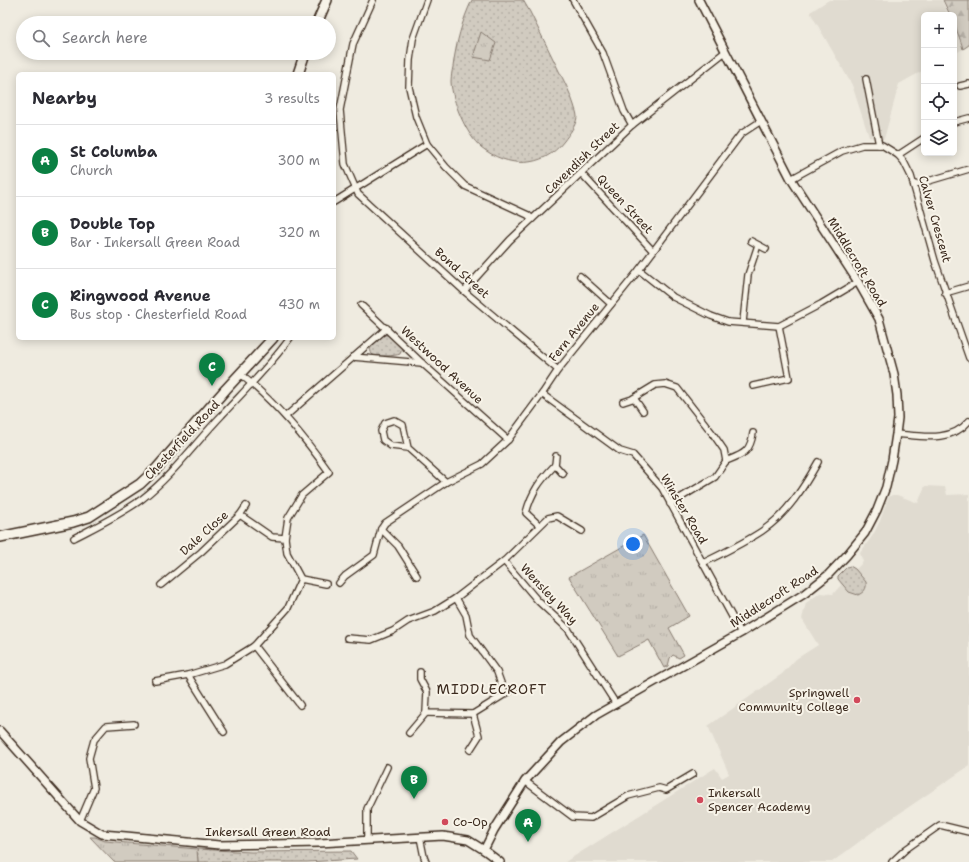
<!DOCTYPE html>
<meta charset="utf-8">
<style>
body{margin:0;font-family:"Shantell Sans",sans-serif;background:#f7f7f7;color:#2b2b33}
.controls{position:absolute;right:12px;top:12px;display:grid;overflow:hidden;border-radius:6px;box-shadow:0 2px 10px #0003}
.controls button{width:36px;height:36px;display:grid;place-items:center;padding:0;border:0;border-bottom:1px solid #e1e1e2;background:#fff;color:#2b2b33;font:20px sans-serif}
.you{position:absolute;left:633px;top:544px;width:14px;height:14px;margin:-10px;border:3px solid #fff;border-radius:50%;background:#1a73e8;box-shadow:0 0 0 6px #1a73e833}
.badge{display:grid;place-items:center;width:26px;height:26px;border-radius:50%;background:#0b8043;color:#fff;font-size:13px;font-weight:700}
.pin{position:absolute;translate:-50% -33px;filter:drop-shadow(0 1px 2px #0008)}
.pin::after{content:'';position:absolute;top:21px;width:14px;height:12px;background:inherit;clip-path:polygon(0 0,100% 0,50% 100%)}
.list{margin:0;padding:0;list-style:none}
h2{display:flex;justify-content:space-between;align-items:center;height:52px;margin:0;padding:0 16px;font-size:17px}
h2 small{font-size:13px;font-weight:400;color:#7c7c81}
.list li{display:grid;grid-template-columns:26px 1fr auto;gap:12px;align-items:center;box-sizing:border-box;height:72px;padding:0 16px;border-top:1px solid #e1e1e2}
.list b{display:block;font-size:15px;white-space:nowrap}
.list p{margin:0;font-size:13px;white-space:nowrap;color:#7c7c81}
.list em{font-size:13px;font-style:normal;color:#7c7c81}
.icon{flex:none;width:22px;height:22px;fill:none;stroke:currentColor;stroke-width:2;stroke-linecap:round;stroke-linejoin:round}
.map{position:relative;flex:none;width:969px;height:862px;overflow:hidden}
.search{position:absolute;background:#fff;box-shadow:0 2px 10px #0003;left:16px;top:16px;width:320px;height:44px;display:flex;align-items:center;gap:10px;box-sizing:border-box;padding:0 14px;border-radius:22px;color:#7c7c81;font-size:15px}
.panel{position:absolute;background:#fff;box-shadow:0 2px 10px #0003;left:16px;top:72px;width:320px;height:268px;border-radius:6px}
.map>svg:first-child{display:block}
.built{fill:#e0dbd0}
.grass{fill:url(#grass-dots);stroke:#867a6f}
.forest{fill:url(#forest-firs);stroke:#867a6f}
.park{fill:url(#park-tufts);stroke:#867a6f}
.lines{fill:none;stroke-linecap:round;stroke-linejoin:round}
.minor-casing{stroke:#3b2a1e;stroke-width:8}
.tertiary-casing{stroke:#3b2a1e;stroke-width:10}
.trunk-casing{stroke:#3b2a1e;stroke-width:12}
.minor{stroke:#f7f3e8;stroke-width:5.5}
.tertiary{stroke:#f7f3e8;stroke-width:7}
.trunk{stroke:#f7f3e8;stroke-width:9}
.poi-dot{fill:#d1495b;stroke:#f7f3e8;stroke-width:1.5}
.labels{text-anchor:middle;stroke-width:4;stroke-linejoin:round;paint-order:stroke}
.street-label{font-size:12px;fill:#3b2a1e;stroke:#f7f3e8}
.poi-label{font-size:12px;fill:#3b2a1e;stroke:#f7f3e8;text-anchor:start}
.quarter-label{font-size:14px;letter-spacing:1px;fill:#3b2a1e;stroke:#f7f3e8}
</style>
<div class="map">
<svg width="969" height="862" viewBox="0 0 969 862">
<defs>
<pattern id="grass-dots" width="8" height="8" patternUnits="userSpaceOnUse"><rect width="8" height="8" fill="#d1cbc0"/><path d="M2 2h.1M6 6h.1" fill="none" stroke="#b4aea5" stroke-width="1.8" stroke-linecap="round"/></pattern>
<pattern id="forest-firs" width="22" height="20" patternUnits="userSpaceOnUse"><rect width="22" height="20" fill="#d1cbc0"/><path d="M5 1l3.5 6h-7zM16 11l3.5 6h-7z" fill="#b4aea5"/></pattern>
<pattern id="park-tufts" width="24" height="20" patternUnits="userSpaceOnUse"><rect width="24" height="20" fill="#d1cbc0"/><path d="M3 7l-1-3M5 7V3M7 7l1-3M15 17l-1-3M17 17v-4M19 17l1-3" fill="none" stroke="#b4aea5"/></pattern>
</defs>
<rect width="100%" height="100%" fill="#efebe0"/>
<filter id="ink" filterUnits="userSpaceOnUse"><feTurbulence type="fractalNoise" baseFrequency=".025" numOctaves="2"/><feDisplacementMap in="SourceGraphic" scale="8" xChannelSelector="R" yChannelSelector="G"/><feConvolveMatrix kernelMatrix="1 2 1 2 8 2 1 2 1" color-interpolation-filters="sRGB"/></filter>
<g filter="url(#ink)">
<g class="built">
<path d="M829 0H942L948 15H924V70L899 84 884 139 869 137 852 85 810 12Z"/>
<path d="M954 28 963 49 954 54Z"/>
<path d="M925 486 945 487 947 495 969 494V766L875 830 832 862H565L715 768 722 778 729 774 708 726 782 674 796 659 818 645 802 619 806 603 820 593 833 594 841 585 838 579V576L847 567 850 566 856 569 863 562 860 553 873 535 880 521 888 498 892 495H897L918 503Z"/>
</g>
<g class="grass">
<path d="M472 0H523L530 12C539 31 549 50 558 69 564 81 570 92 574 105 575 109 577 113 577 117 576 126 569 134 564 141 543 169 507 168 481 147 466 135 452 100 451 82 451 77 452 71 453 67 456 43 462 21 472 0Z"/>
<path d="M384 335H389L402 347 400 354C395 356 377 357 373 355 371 354 371 351 370 349L374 344Z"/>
<path d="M850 566 855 569 866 582C867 589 864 592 858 595L849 592 838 579V576L847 567Z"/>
<path d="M197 849 251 852 351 851 357 859 307 862H198Z"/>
</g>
<path class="forest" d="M943 0H969V45L963 49C960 37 954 27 954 15H950Z"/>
<g class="park">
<path d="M481 32 496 43 490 60 473 57Z"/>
<path d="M643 535 689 616 669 628 684 655 679 658 673 655 670 658 668 666 664 668 649 640 618 656 569 577Z"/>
<path d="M90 837H95L105 841 197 849 198 862H114Z"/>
</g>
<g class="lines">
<defs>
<g id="minor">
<path d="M373 0 353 44 340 110 345 164 358 194 464 291 558 370"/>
<path d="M427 0 413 39 410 60 409 87 416 117 427 144 446 167 465 186 528 215 532 219"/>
<path d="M573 0 603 53 624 111 632 125"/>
<path d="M866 79 879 145"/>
<path d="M960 86 969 84"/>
<path d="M954 122 969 118"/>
<path d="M898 155 924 138"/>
<path d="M581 173 653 251"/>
<path d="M791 179 842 151 862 145H882L898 155 904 162 911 176 935 261 969 358"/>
<path d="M915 185 969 169"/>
<path d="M334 202 427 144"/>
<path d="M751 241 766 249"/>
<path d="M639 270 673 297 711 316 728 322 779 326 821 304 858 282"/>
<path d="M580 276 611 304"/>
<path d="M464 291 510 240 632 125 725 52"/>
<path d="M945 293 969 286"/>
<path d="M361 305 422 363 508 440"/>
<path d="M743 322 748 275 758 245"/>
<path d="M353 357 422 363"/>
<path d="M240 374C275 402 303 435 329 472L302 495 288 518 285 538 287 553 301 579 326 584"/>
<path d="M753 386 789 378 779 326"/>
<path d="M542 394 620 451 633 455 662 488 741 633"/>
<path d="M634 398 643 411"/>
<path d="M623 402 632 399 655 385 665 384 677 388 713 434 724 450 726 461 715 477 670 504"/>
<path d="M286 416 387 328"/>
<path d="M896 434C921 436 951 443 969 421"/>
<path d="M408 448 403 425 394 420 385 423 381 431 383 440 391 446 408 448 446 482"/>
<path d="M556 456 555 465 563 474"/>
<path d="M726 461C743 454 750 453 753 433"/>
<path d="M240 515 246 506"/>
<path d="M539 525 526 513C532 491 540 481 555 465"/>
<path d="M381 529 398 546 417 576"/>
<path d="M74 538C97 526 122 514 142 499 173 475 195 443 222 415 245 390 270 366 290 338"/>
<path d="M504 561 538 601 568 629 616 704"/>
<path d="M703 563C723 553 744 543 762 531 787 514 804 487 818 462"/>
<path d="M339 583 345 576 374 555 381 529 385 523 446 482 482 464 508 440 542 394 558 370 639 270 741 134 761 121"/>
<path d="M161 585 201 552 240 515 272 537 285 538"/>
<path d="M456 598 466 615 470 635 497 672 505 694"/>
<path d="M347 638 371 640 393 631 408 621 435 611 456 598 504 561 548 518 557 516 582 531"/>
<path d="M254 646 300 705"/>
<path d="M420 672V679L427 692 426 713 473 714 515 688"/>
<path d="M188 675 224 732"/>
<path d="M155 681 188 675 225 664 254 646 288 608 301 579"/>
<path d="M409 733 426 713"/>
<path d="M470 750 479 736 473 714"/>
<path d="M525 781 573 817 591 818 628 796 659 788 666 790 693 774"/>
<path d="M80 821 94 788 89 758 94 740 106 726 134 724"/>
<path d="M420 837 424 857 426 862"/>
<path d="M367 840V809L387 767"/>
<path d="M892 862 906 849 940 825 969 832"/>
</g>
<g id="tertiary">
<path d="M0 731 80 821 102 834 126 836 219 845 319 843 443 836 468 840 484 850 500 862"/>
<path d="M484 850 494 830 525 781 561 742 596 715 741 633 804 594 828 575 847 555 865 533 877 510 886 487 892 460 896 434 898 418 897 395 894 374 879 319 858 282 791 179 699 0"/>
</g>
<g id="trunk">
<path d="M317 23 327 0"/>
<path d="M298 74 305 53"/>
<path d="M0 537 73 522 89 517 140 484 157 468 226 389 273 338"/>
</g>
</defs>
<use href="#minor" class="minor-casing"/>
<use href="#tertiary" class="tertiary-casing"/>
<use href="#trunk" class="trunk-casing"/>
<use href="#minor" class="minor"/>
<use href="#tertiary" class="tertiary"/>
<use href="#trunk" class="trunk"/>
</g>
</g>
<g class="poi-dot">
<circle cx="857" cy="700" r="4"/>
<circle cx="700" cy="800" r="4"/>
<circle cx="445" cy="822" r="4"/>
</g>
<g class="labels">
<g class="street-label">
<text transform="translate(582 158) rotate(-44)" y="4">Cavendish Street</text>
<text transform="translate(625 204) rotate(47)" y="4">Queen Street</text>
<text transform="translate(935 219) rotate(74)" y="4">Calver Crescent</text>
<text transform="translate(857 262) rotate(59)" y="4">Middlecroft Road</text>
<text transform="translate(462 273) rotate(42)" y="4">Bond Street</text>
<text transform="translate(574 332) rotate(-51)" y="4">Fern Avenue</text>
<text transform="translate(442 365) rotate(43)" y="4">Westwood Avenue</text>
<text transform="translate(182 440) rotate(-47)" y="4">Chesterfield Road</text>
<text transform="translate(684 509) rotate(59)" y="4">Winster Road</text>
<text transform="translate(204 533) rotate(-42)" y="4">Dale Close</text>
<text transform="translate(549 594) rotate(47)" y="4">Wensley Way</text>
<text transform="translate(774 597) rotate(-33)" y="4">Middlecroft Road</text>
<text x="268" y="836">Inkersall Green Road</text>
</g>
<g class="poi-label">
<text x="849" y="697" text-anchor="end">Springwell<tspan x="849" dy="14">Community College</tspan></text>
<text x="708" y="797">Inkersall<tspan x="708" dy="14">Spencer Academy</tspan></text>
<text x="453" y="826">Co-Op</text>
</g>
<g class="quarter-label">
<text x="492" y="694">MIDDLECROFT</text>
</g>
</g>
</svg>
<div class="controls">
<button>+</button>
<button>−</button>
<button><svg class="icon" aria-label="locate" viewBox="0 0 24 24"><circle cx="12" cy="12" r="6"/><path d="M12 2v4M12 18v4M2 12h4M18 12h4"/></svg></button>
<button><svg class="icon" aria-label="layers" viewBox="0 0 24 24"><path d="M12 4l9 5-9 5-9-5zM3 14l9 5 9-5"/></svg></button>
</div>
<div class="you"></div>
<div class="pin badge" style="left:528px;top:842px">A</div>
<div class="pin badge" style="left:414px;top:799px">B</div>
<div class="pin badge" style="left:212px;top:386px">C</div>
<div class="search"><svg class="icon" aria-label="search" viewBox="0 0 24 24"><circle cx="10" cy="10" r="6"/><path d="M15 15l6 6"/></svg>Search here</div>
<section class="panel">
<h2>Nearby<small>3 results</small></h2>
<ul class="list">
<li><span class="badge">A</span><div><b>St Columba</b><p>Church</p></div><em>300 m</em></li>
<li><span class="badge">B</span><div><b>Double Top</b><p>Bar · Inkersall Green Road</p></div><em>320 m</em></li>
<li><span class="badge">C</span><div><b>Ringwood Avenue</b><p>Bus stop · Chesterfield Road</p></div><em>430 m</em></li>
</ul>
</section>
</div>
